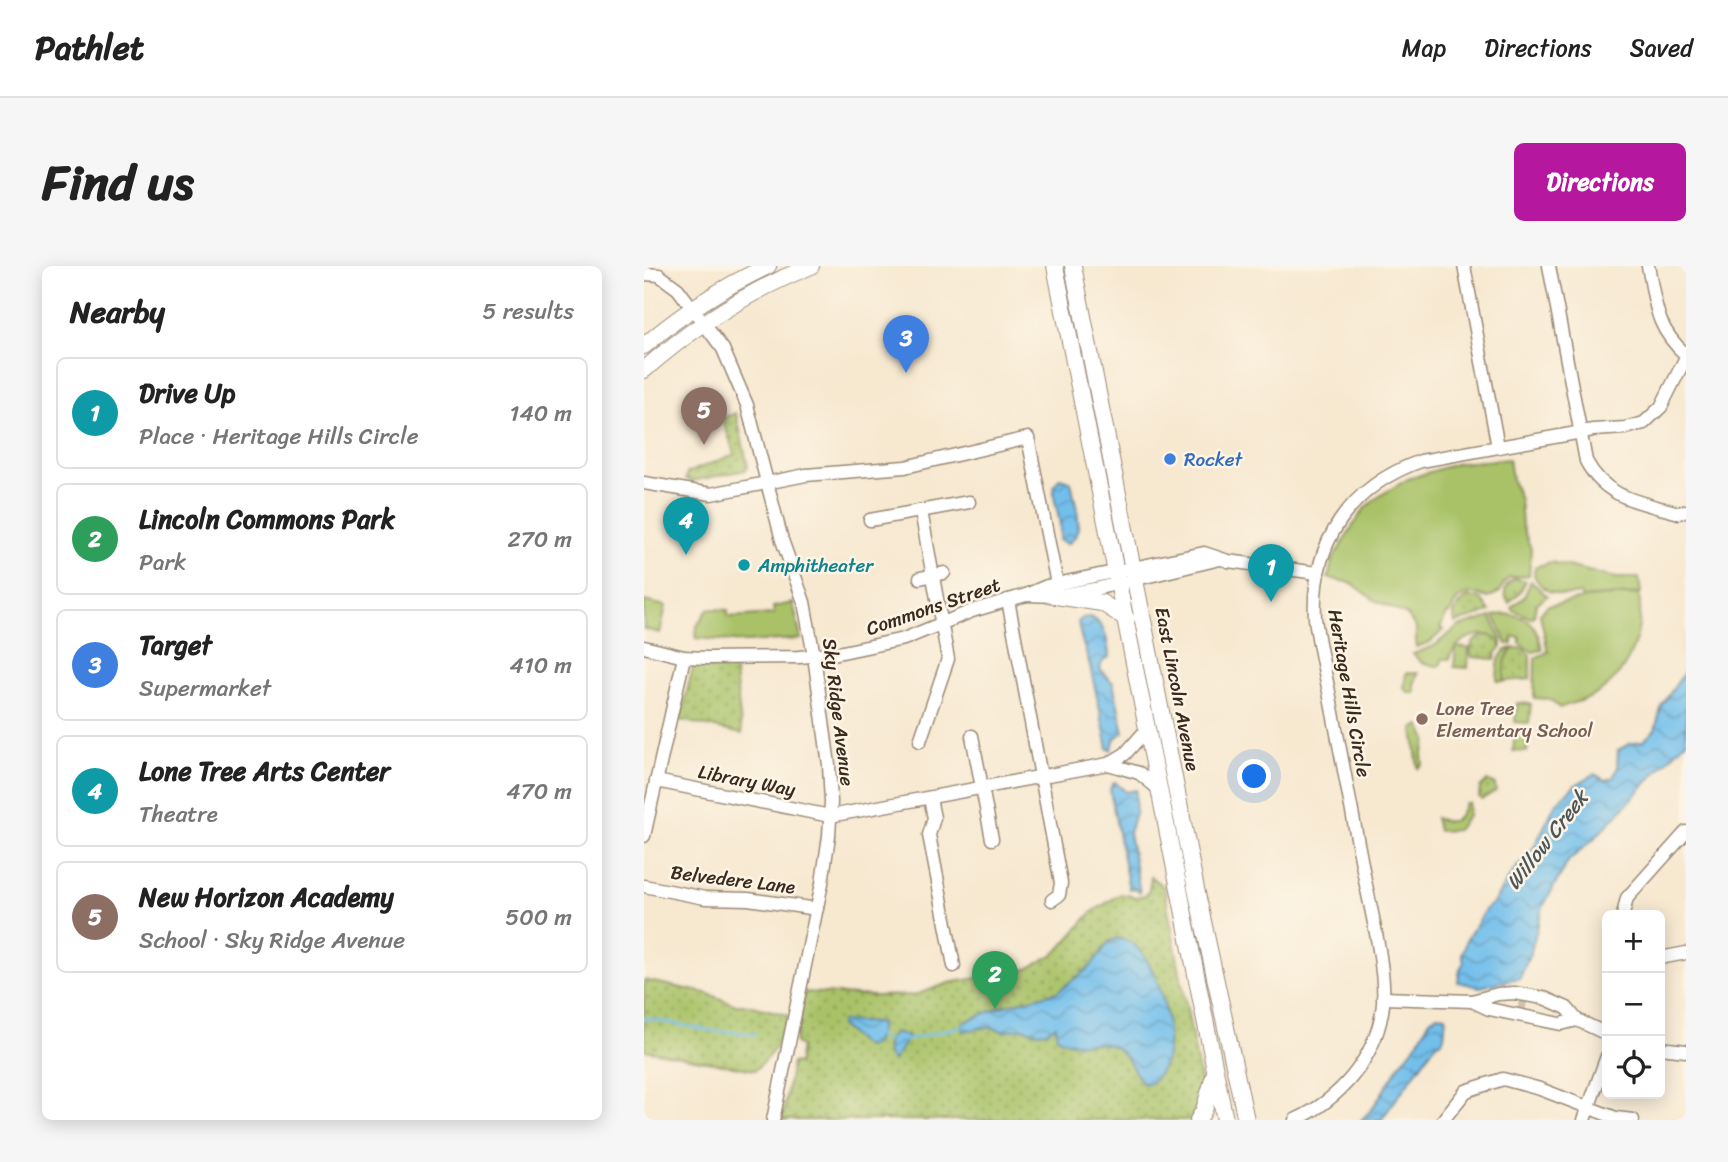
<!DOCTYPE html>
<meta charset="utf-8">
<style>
body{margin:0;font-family:Sriracha,sans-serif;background:#f6f6f6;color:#222}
.controls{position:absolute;right:21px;bottom:21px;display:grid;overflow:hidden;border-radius:10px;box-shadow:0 4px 18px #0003}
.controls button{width:63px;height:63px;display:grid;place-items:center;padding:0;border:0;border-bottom:2px solid #e0e0e0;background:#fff;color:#222;font:35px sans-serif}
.you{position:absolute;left:611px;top:511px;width:24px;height:24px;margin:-18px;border:5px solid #fff;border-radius:50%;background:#1a73e8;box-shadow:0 0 0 10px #1a73e833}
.badge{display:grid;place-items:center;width:46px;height:46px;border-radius:50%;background:#b5179e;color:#fff;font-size:23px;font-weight:700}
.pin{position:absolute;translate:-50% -58px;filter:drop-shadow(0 2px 4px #0008)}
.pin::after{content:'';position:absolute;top:37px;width:24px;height:21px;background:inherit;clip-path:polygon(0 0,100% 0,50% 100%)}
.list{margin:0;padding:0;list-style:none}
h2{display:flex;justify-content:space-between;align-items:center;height:91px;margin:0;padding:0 28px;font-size:30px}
h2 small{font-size:23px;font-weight:400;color:#767676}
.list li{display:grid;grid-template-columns:46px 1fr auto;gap:21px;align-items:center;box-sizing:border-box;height:112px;margin:0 14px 14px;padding:0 14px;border:2px solid #e0e0e0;border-radius:10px}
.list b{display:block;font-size:26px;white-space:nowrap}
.list p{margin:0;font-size:23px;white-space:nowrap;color:#767676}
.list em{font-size:23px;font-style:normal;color:#767676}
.icon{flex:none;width:38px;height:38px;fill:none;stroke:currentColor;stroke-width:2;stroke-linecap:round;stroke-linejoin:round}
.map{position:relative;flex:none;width:1042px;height:854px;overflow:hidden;border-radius:10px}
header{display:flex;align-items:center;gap:42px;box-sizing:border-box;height:98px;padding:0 35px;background:#fff;border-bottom:2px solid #e0e0e0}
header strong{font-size:33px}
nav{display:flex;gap:38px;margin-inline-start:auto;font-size:24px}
.intro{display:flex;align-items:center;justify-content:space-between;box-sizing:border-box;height:168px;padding:0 42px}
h1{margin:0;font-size:49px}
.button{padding:18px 32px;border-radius:10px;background:#b5179e;color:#fff;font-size:24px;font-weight:700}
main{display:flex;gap:42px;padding:0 42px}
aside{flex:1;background:#fff;border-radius:10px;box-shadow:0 4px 18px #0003}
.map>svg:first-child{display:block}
.grass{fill:#a9c268;stroke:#727643;stroke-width:2}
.park{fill:url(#park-dots);stroke:#727643;stroke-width:2}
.water{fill:url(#water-waves);stroke:#567485;stroke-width:2}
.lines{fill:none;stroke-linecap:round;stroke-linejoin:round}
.stream{stroke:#72bfec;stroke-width:2.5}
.minor-tunnel{stroke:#d1c2ac;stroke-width:12;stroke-dasharray:12 6;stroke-linecap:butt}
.minor-casing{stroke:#998977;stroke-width:15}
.major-casing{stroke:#998977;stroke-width:18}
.minor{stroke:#fff;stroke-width:12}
.major{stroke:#fff;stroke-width:16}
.shop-dot{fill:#3f7fe0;stroke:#fcf5e5;stroke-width:2.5}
.culture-dot{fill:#0f9aa8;stroke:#fcf5e5;stroke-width:2.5}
.education-dot{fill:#8d6e63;stroke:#fcf5e5;stroke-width:2.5}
.labels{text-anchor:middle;stroke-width:5;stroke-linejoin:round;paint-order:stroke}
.shop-label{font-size:19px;fill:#366cbe;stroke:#fcf5e5;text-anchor:start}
.culture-label{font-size:19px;fill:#0d838f;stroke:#fcf5e5;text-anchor:start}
.street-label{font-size:19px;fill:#3b2a1e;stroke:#fcf5e5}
.education-label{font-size:19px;fill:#785e54;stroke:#fcf5e5;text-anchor:start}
.water-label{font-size:21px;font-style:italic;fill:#4c575c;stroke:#fcf5e5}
</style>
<header>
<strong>Pathlet</strong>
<nav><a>Map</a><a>Directions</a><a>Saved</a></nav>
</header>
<div class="intro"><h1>Find us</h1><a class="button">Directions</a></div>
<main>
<aside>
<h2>Nearby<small>5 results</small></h2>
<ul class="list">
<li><span class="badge" style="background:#0f9aa8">1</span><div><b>Drive Up</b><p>Place · Heritage Hills Circle</p></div><em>140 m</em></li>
<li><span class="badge" style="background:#2e9e5b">2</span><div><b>Lincoln Commons Park</b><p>Park</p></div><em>270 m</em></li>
<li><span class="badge" style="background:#3f7fe0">3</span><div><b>Target</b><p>Supermarket</p></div><em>410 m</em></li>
<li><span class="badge" style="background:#0f9aa8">4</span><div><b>Lone Tree Arts Center</b><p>Theatre</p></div><em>470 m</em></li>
<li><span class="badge" style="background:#8d6e63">5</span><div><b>New Horizon Academy</b><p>School · Sky Ridge Avenue</p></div><em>500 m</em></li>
</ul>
</aside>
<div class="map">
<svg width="1042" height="854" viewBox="0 0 1042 854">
<defs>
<pattern id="park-dots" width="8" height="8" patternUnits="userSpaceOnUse" patternTransform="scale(1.75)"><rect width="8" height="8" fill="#a9c268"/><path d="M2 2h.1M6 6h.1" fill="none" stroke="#8b9e55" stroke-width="1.8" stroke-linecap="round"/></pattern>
<pattern id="water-waves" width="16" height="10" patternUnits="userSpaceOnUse" patternTransform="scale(1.75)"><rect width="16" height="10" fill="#72bfec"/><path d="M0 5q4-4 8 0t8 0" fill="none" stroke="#5f9bbf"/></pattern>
</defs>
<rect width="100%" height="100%" fill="#fcf5e5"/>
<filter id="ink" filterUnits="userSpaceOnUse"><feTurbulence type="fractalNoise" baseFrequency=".0143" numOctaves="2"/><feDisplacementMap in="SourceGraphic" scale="14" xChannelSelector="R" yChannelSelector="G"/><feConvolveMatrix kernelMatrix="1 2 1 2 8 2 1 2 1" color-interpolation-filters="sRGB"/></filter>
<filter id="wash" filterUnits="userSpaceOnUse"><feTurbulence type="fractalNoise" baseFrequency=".00686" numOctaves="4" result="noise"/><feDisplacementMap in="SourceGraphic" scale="28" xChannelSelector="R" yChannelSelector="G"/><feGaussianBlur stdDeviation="1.57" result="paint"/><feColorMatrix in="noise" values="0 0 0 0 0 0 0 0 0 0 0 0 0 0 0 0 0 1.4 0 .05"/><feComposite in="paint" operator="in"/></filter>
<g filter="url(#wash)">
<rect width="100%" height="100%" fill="#f7e8d0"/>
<g class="grass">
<path d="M865 193 868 214 876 234 878 260 887 283 885 309C871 313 863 305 856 326L844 332C828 325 813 326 807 346L803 348 796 362 800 364 786 376 772 381V362L763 349 730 334 708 317 684 312 689 293 710 258 721 242 737 229 764 213 814 197Z"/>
<path d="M907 296 972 312H995L997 327 938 332 936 328C917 331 899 328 890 309L891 301Z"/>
<path d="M887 315 903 330 892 338 890 350 887 352 869 344 868 341 880 331Z"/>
<path d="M995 328C1001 367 983 413 947 431 937 436 925 437 916 442L906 433 890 432 891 392 904 386 896 348 903 340 943 332Z"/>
<path d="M0 335 22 340 16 367 0 363Z"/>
<path d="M149 337 157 373 101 376 52 372 53 360 64 343 84 344V351L130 348 129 341Z"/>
<path d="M861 348C886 349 894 361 898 384L889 386 876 378V371H869L868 378H863L850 350Z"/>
<path d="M847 351 858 375V381C847 358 810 371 806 393H798L797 398 794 400 778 397 769 388 790 380 814 361Z"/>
<path d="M812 381 825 382 824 402 810 401Z"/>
<path d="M868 382 862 393 860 415H853C854 401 852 386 868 382Z"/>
<path d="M762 407H774L770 419 771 427 764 426 760 422Z"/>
<path d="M873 437 887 438 885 457 871 456Z"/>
<path d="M776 459 783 474 778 490 779 498 774 502 769 463Z"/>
<path d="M871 466 885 467 883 486 869 485Z"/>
<path d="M821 537H825L824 549 813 564 794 565 791 552C809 559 815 555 821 537Z"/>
</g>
<g class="park">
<path d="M92 147 104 201 101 204 49 215 42 213 43 207 91 188 78 152Z"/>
<path d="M871 313 882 315 876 326 865 337C858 327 860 318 871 313Z"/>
<path d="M825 331 837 333 846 346 811 357C807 347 815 335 825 331Z"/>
<path d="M845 369 854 374 858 381 853 386 851 393 828 391C823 379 832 370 845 369Z"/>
<path d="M872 382 880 383 886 389V413L860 415C861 402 859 388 872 382Z"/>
<path d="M54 396 90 399 98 468 36 454 49 401Z"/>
<path d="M843 515 851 519 852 525 838 533 835 531 836 521Z"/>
<path d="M507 611 520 621 557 818 558 827 548 854H138L148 797 154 798 157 780 151 777 161 726 231 730 271 729 305 717 383 703 413 686 448 646 477 628 492 631 502 629 505 624Z"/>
<path d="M0 714 62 727 92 739H105L144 749C139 773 129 788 111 804L0 784Z"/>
</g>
<g class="water">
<path d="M416 212 426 215 428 220C431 239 443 267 423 278L415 274C420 254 408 239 410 220Z"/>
<path d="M446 351C462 358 464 376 465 391L458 396 456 403 469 417 480 466 471 472 467 484 464 483C459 455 452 427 446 400 442 385 436 372 434 356L439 352Z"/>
<path d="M1042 404V475L951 572 925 594 899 640 887 685 876 712 836 721 814 716 816 703 820 696 818 687 823 673 842 642 849 637 868 607 890 581 912 537 930 520 950 508 961 514 969 512 973 503 974 484 985 478 999 475 1011 464 1018 439Z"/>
<path d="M471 516 482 526 492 524 491 548 485 567 496 626 489 622 485 623 466 525 467 520Z"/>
<path d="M473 672C478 673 484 674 488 677 514 696 531 763 522 793 519 802 513 810 507 817L499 818C490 807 485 790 472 782 454 771 431 784 413 771L412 760 403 765 393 766 380 762 359 765 345 761 319 765 318 757 356 741 413 726 446 701 465 676Z"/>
<path d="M793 749 802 750 800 771 797 776 793 777 737 854H717L728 843 757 797 774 776 786 754Z"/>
<path d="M197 755 236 757 237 759 231 778 224 781C213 779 207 766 196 760Z"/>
<path d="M252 766 264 771 249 795C239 786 241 773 252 766Z"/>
</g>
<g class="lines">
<g class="stream">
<path d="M0 752 63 764 113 768"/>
<path d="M233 770 246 776"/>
<path d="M259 775 321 759"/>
</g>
</g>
</g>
<g filter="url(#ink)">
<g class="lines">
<path class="minor-tunnel" d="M874 741 882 742"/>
<defs>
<g id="minor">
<path d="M820 0 854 181"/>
<path d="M905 0 942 195C962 233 996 236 1035 247L1042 245"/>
<path d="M1004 0C1012 39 1011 61 1042 89"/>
<path d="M0 8 15 9 34 23 79 83 103 139 138 274 160 336 170 390 185 499 187 536 185 570 178 617 129 854"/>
<path d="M0 217 67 228 162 209 261 201 384 172 413 318"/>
<path d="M226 254 325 236"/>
<path d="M276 312 300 307"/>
<path d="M382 329 412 330 451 323 576 293"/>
<path d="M364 334 417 617 415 629 408 634"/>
<path d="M0 381 40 391 62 392 155 391 189 388 260 373 328 345 382 329 403 320 560 287 584 295 673 307"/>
<path d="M328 470 348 573"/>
<path d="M276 475 304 393 277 245"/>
<path d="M464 498 495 507 516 524"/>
<path d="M12 515 186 550 464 498 481 488 504 462"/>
<path d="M286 532 290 552 285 569 310 700"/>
<path d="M0 570 40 391"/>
<path d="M0 620 61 632 104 633 173 643"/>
<path d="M979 649 983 632 1042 566"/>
<path d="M1016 692 1042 687"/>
<path d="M739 732 828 735 854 728 870 727 900 732 923 742 933 754 963 768"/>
<path d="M828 735 845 743 917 758 933 754"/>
<path d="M1016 782 1042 785"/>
<path d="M651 854C695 834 730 794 738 746 744 715 729 652 722 619 710 555 697 490 685 426 680 401 674 377 671 352 667 277 706 220 777 195L949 164 981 162 1000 157 1017 141 1042 91"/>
<path d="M799 854 822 825 859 813 896 823 972 852 989 854"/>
<path d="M940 854 963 790"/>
</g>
<g id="major">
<path d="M411 0 581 854"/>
<path d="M429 0 552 623 602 854"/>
<path d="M0 80C38 47 79 21 124 0"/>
<path d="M0 104C50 60 105 25 167 0"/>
<path d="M412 330 458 337 483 353"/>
<path d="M554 854 560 844 570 810"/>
</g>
</defs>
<use href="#minor" class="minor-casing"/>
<use href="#major" class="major-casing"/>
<use href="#minor" class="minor"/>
<use href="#major" class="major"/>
</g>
</g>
<circle class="shop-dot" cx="526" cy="193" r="7"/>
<circle class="culture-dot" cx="100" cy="299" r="7"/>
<circle class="education-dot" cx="778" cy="453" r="7"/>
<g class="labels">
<g class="shop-label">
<text x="540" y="200">Rocket</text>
</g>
<g class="culture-label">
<text x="114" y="306">Amphitheater</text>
</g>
<g class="street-label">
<text transform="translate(289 340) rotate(-19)" y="7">Commons Street</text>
<text transform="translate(534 423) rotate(79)" y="7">East Lincoln Avenue</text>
<text transform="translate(706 427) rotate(80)" y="7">Heritage Hills Circle</text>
<text transform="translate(195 446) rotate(83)" y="7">Sky Ridge Avenue</text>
<text transform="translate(103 514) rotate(11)" y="7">Library Way</text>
<text transform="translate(89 613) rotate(7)" y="7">Belvedere Lane</text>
</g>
<g class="education-label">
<text x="792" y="449">Lone Tree<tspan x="792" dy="22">Elementary School</tspan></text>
</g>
<g class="water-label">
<text transform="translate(903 574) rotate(-52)" y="7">Willow Creek</text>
</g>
</g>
</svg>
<div class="controls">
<button>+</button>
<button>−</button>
<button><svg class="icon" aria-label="locate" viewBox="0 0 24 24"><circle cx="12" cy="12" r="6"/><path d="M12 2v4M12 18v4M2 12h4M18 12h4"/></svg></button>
</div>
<div class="you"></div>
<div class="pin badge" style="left:627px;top:336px;background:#0f9aa8">1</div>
<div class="pin badge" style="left:351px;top:743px;background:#2e9e5b">2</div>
<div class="pin badge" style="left:262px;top:107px;background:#3f7fe0">3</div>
<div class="pin badge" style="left:42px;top:289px;background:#0f9aa8">4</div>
<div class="pin badge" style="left:60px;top:179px;background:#8d6e63">5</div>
</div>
</main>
